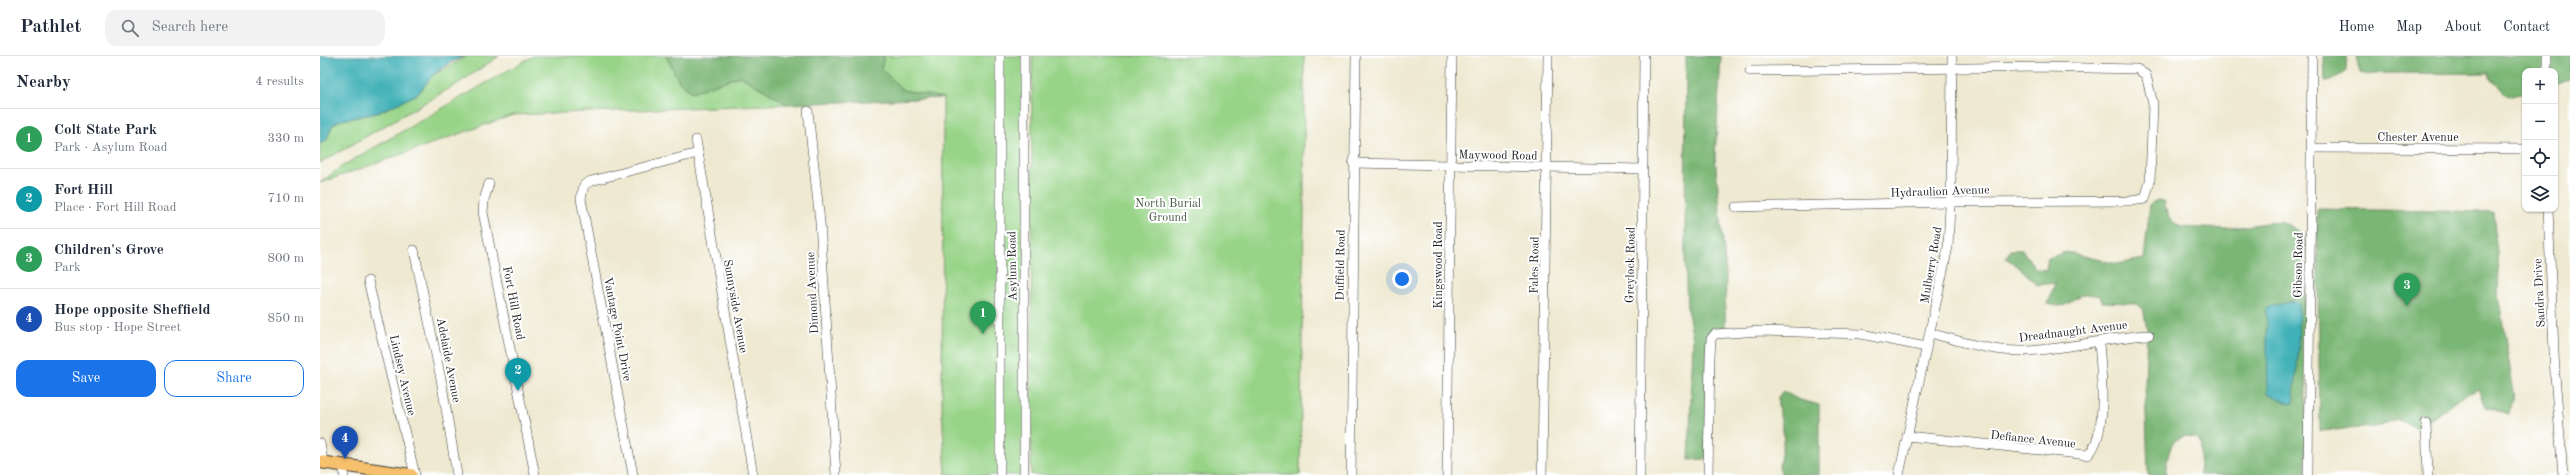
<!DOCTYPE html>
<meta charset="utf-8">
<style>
body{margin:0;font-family:"Old Standard TT",serif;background:#f2f2f3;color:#1f2937}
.controls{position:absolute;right:12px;top:12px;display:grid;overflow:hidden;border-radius:8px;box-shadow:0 1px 3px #0004}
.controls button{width:36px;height:36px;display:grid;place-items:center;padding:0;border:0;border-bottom:1px solid #e0e1e3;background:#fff;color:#1f2937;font:20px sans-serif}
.you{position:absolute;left:1082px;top:223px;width:14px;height:14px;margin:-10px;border:3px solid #fff;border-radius:50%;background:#1a73e8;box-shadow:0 0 0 6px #1a73e833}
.badge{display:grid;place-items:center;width:26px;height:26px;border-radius:50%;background:#1a73e8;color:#fff;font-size:13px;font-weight:700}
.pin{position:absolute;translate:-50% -33px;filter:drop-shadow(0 1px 2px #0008)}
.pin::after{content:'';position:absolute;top:21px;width:14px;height:12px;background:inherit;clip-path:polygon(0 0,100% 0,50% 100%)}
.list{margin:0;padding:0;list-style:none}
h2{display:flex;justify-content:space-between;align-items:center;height:52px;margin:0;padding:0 16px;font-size:17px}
h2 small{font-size:13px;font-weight:400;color:#747a83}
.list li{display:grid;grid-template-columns:26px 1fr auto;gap:12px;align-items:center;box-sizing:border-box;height:60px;padding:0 16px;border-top:1px solid #e0e1e3}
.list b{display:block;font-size:15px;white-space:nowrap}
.list p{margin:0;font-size:13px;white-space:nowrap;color:#747a83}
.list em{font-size:13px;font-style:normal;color:#747a83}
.actions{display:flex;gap:8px;padding:12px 16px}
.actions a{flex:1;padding:9px 0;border:1px solid #1a73e8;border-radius:12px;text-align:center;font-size:14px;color:#1a73e8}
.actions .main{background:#1a73e8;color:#fff}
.icon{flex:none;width:22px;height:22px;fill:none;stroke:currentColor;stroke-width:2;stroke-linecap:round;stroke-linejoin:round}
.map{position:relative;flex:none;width:2250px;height:419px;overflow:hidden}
header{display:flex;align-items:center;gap:24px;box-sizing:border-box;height:56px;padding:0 20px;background:#fff;border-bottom:1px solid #e0e1e3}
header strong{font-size:19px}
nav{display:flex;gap:22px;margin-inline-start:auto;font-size:14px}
.search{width:280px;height:36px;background:#f2f2f3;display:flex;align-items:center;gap:10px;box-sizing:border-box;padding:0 14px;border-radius:12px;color:#747a83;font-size:15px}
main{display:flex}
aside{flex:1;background:#fff}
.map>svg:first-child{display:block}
.green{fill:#98d488;stroke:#5a7852}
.forest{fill:#7ab674;stroke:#4b6948}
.water{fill:#40b1b7;stroke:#2e666a}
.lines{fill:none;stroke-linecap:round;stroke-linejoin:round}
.minor-casing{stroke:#3c3b37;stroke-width:10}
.major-casing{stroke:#3c3b37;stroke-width:14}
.minor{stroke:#fff;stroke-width:9}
.major{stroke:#f7c06c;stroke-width:12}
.labels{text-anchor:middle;stroke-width:4;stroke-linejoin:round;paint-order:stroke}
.street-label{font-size:12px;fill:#1c1c1c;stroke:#fff}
.park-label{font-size:12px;fill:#475c42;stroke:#fff}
</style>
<header>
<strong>Pathlet</strong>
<div class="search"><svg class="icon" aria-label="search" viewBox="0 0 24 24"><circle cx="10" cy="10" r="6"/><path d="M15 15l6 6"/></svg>Search here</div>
<nav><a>Home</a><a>Map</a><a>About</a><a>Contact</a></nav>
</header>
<main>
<aside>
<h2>Nearby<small>4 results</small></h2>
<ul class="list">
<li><span class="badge" style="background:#2e9e5b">1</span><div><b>Colt State Park</b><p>Park · Asylum Road</p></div><em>330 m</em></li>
<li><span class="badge" style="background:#0f9aa8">2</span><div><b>Fort Hill</b><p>Place · Fort Hill Road</p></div><em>710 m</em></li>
<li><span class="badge" style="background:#2e9e5b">3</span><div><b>Children's Grove</b><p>Park</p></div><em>800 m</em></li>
<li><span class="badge" style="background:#1a4fb4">4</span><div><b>Hope opposite Sheffield</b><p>Bus stop · Hope Street</p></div><em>850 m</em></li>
</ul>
<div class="actions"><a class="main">Save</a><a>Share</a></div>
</aside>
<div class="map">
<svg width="2250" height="419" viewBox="0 0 2250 419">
<rect width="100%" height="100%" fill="#fff"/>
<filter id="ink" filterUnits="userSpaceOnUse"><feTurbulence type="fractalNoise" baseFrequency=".025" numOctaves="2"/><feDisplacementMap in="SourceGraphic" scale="8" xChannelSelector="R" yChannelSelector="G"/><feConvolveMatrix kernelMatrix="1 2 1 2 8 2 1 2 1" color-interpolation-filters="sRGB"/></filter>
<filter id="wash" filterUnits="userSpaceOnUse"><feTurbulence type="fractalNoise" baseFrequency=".012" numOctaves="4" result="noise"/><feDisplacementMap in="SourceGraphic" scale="16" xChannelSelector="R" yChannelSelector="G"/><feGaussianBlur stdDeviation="0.9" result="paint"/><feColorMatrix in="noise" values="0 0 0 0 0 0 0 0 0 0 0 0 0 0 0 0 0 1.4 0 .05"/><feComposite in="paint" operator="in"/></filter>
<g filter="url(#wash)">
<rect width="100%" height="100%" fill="#eee9d0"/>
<g class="green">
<path d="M147 0H179L139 27 0 107V88L6 85 12 70 18 65 57 57 98 38 113 19Z"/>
<path d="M213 0H346L360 27 371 36 420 20 468 48 193 59 0 127 24 109Z"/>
<path d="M564 0H706L707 419H626L622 355 623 42 583 34 561 13Z"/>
<path d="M712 0H984V155L980 419H711Z"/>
</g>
<g class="forest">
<path d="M346 0H564L561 13 583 34 623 42 468 48 420 20 372 36 360 27Z"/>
<path d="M1366 0H1401L1395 101 1406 218 1405 272 1388 276 1386 403 1369 404 1373 283 1367 252 1365 201Z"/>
<path d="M2004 0H2027L2026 14 2013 24 2005 25Z"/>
<path d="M2036 0H2250V23L2235 28V15H2205V36L2188 40 2171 23 2168 17C2134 18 2101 17 2067 17 2057 17 2049 20 2040 17Z"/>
<path d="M1837 144 1844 145 1849 163 1861 171 1905 173 1961 165 1985 179 1986 419H1879L1881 389 1878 382C1849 374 1849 396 1845 419H1828L1825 329 1827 273 1823 252 1812 247 1782 246 1780 240C1753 234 1757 248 1740 250 1736 250 1731 249 1727 248L1735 227 1717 229 1701 213 1686 202 1690 194H1702L1716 213 1726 214 1728 202 1746 196 1797 208 1824 203 1830 148Z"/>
<path d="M1997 153 2173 156 2179 216 2178 238 2195 343 2188 358 2165 351 2158 333C2136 342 2118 359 2098 372L2077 363 2055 371 2000 375Z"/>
<path d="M1463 335 1477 343 1499 349V419H1462L1459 410 1464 380 1458 350V341Z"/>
</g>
<g class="water">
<path d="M0 0H145L129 7 113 19 98 38 57 57 18 65 12 70 6 85 0 88Z"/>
<path d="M1975 245 1979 249 1978 304 1973 347 1965 346 1948 337 1946 255 1950 250Z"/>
</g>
</g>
<g filter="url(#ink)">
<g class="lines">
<defs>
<g id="minor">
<path d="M704 0V419"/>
<path d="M2227 0V15"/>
<path d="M488 55 500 166 516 419"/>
<path d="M376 84 433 419"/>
<path d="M1992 92 2205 93"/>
<path d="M1033 107 1322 113"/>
<path d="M169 128 164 144 163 156 215 419"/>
<path d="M1416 151 1631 146 1811 145 1825 143 1830 125 1833 48 1826 19 1817 13 1720 11 1430 15"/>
<path d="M2228 153 2235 319 2243 419"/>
<path d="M94 194 121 323 137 419"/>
<path d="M48 225 95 419"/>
<path d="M1610 277C1640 285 1672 296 1704 295 1746 294 1787 281 1829 279"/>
<path d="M2106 367 2108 419"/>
<path d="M1587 380 1768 399C1789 378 1781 314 1779 286"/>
<path d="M0 387 3 406"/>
<path d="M24 419V410"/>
<path d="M313 419 261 143 264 129 271 125 378 97"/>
<path d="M680 419V0"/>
<path d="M1031 419 1036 0"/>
<path d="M1127 419 1132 0"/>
<path d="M1222 419 1228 0"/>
<path d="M1320 419 1324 0"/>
<path d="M1388 419 1390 300 1391 283 1395 278 1441 275 1541 278 1606 291"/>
<path d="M1579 419 1628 191 1631 131 1632 0"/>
<path d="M1988 419 1992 0"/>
</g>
<path id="major" d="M0 406 91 419"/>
</defs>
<use href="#minor" class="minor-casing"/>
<use href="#major" class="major-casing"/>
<use href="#minor" class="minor"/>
<use href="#major" class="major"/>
</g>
</g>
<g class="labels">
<g class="street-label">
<text x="2098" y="85">Chester Avenue</text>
<text transform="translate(1178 99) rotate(1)" y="4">Maywood Road</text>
<text transform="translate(1620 135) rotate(-2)" y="4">Hydraulion Avenue</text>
<text transform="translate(1020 209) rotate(-89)" y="4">Duffield Road</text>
<text transform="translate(1118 209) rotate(-90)" y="4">Kingswood Road</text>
<text transform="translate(1214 209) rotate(-89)" y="4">Fales Road</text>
<text transform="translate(1310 209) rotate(-89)" y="4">Greylock Road</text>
<text transform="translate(1611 209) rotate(-80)" y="4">Mulberry Road</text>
<text transform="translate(1978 209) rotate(-89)" y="4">Gibson Road</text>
<text transform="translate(692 210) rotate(-91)" y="4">Asylum Road</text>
<text transform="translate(492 237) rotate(-93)" y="4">Dimond Avenue</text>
<text transform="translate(2219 237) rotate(-93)" y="4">Sandra Drive</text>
<text transform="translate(194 247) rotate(79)" y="4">Fort Hill Road</text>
<text transform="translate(416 250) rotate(80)" y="4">Sunnyside Avenue</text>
<text transform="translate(298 273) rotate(79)" y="4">Vantage Point Drive</text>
<text transform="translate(1753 275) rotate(-7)" y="4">Dreadnaught Avenue</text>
<text transform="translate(129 304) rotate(79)" y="4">Adelaide Avenue</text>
<text transform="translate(83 319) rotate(77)" y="4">Lindsey Avenue</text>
<text transform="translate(1713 383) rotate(6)" y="4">Defiance Avenue</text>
</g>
<g class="park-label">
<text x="848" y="151">North Burial<tspan x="848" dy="14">Ground</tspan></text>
</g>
</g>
</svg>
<div class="controls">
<button>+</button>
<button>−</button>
<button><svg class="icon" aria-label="locate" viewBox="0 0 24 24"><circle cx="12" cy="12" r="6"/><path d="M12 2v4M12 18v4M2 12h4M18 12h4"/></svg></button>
<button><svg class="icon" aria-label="layers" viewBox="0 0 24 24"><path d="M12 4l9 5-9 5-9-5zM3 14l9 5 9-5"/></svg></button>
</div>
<div class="you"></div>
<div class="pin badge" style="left:663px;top:278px;background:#2e9e5b">1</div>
<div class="pin badge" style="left:198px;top:335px;background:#0f9aa8">2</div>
<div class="pin badge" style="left:2087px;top:250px;background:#2e9e5b">3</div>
<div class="pin badge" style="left:25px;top:403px;background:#1a4fb4">4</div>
</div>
</main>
